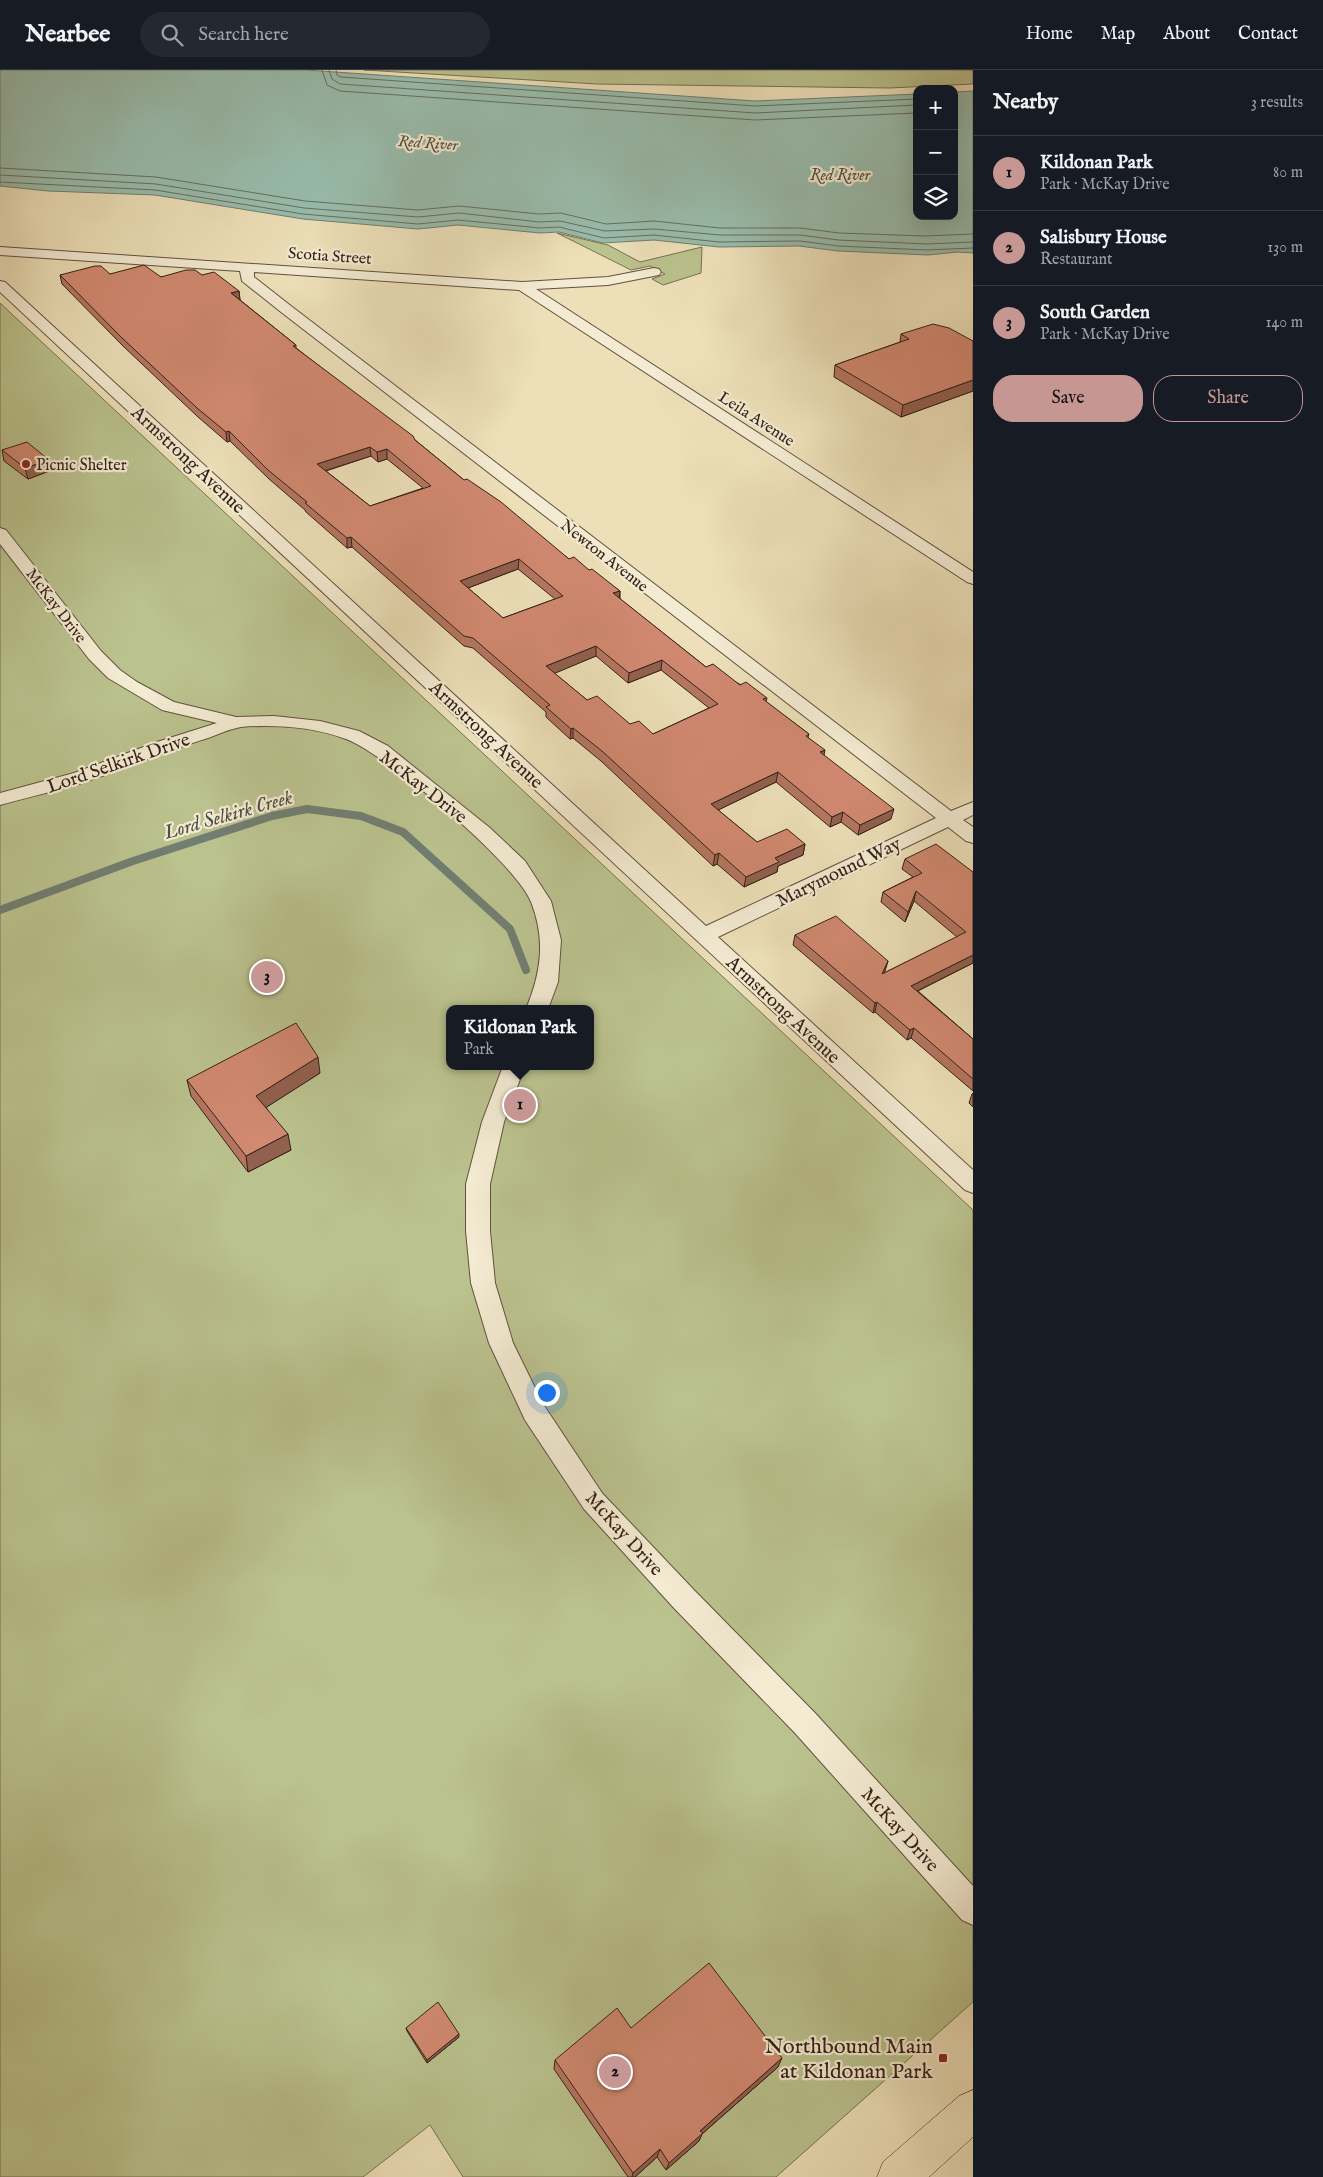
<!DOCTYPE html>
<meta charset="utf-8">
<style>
body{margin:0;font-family:"IM FELL English",serif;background:#242831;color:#f1f3f6}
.controls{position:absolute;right:15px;top:15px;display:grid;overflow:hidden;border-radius:10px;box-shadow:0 5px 20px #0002}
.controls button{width:45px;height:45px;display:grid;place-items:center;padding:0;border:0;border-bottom:1px solid #363941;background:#171b24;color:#f1f3f6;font:25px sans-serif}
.you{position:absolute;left:546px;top:1322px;width:18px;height:18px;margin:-12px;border:4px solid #fff;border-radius:50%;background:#1a73e8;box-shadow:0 0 0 8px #1a73e833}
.badge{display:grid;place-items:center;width:32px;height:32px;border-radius:50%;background:#c59692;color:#111;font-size:16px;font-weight:700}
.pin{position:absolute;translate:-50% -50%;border:2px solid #fff;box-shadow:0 1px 5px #0006}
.popup{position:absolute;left:446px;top:935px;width:148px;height:65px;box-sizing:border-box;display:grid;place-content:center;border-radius:10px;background:#171b24;filter:drop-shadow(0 1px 4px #0005);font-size:16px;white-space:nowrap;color:#9ea1a6}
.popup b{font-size:19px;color:#f1f3f6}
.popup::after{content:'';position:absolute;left:50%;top:100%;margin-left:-10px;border:10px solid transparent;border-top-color:#171b24}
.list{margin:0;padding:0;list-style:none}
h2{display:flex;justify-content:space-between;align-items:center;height:65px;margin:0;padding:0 20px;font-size:21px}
h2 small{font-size:16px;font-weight:400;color:#9ea1a6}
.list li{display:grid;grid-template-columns:32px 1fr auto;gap:15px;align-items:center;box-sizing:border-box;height:75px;padding:0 20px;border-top:1px solid #363941}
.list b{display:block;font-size:19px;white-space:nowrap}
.list p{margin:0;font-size:16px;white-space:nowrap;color:#9ea1a6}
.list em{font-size:16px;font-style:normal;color:#9ea1a6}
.actions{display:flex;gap:10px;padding:15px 20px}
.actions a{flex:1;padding:11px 0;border:1px solid #c59692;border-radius:20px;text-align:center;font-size:18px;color:#c59692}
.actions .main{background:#c59692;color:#111}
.icon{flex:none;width:28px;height:28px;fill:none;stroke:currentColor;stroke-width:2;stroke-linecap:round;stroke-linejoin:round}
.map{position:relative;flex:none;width:973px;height:2107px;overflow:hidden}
header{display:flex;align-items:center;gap:30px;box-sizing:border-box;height:70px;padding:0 25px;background:#171b24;border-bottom:1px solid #363941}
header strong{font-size:24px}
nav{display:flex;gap:28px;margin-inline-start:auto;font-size:18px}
.search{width:350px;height:45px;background:#242831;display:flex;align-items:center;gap:12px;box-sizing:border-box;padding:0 18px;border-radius:28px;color:#9ea1a6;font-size:19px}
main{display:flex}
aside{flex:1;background:#171b24}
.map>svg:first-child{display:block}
.green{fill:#bac28e;stroke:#787152;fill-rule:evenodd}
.water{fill:#99bdad;stroke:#717e71}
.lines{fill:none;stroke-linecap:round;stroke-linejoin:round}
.shore{stroke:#676e62;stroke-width:1}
.stream{stroke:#717e71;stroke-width:8}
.minor-casing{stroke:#635040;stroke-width:2}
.primary-casing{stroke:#352017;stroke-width:1}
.minor{fill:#f3ebd2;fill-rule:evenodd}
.primary{fill:#ede0b9;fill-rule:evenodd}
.wall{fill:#b47661;stroke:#352017;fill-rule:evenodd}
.shaded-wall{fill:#92604f;stroke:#352017}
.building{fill:#d18971;stroke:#352017;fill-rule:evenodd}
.poi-dot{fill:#8f2418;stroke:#f3ebd2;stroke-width:2}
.labels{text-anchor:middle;stroke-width:4.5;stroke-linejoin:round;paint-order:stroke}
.far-water-label{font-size:16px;font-style:italic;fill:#534f44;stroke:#f3ebd2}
.far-street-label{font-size:16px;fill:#352017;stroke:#f3ebd2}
.far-poi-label{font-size:16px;fill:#352017;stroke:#f3ebd2;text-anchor:start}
.street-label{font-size:19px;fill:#352017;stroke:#f3ebd2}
.water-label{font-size:20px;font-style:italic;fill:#534f44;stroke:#f3ebd2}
.near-poi-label{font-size:22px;fill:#352017;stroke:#f3ebd2;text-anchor:end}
</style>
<header>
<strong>Nearbee</strong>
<div class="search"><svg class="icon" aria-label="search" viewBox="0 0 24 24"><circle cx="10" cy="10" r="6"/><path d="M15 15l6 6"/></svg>Search here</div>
<nav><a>Home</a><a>Map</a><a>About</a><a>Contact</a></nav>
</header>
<main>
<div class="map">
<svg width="973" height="2107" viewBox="0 0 973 2107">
<rect width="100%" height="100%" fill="#ede0b9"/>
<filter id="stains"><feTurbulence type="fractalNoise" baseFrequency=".004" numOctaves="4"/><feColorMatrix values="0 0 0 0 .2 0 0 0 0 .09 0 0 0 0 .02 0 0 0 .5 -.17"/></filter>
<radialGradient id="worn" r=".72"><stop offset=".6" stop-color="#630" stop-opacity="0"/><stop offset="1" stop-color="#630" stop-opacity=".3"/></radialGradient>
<g class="green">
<path d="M364 0H973V14L889 18 597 14Z"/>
<path d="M557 163 608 175 640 192 702 177 701 203 663 215 652 209 665 204 650 196 631 200Z"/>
<path d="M0 233 973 1140V1932L776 2107H463L430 2055 363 2107H0ZM450 939H590V996H450Z"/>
</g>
<path class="water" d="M0 0H306L755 31 917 24V146H954V22L973 21V183L957 182 928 185 838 181 799 176 719 177 654 170 603 173 559 162 540 163 458 155 418 159 303 149 155 125 48 121 0 116Z"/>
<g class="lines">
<g class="shore">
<path d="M322 0 327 15 340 21 755 50 917 43"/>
<path d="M329 0 332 9 340 14 755 43 917 35"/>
<path d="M336 0 337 5 341 7 755 36 917 29"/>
<path d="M0 98 156 107 305 131 418 140 459 136 539 144 561 143 606 154 654 151 720 158H800L839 163 926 166 973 164"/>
<path d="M0 105 156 114 304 138 418 147 459 143 539 152 560 151 605 161 654 159 720 165H800L838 170 927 174 973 172"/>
<path d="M0 112 155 120 303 144 418 154 458 150 540 158 559 157 604 168 654 165 719 172 800 171 838 176 927 180 973 178"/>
</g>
<path class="stream" d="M0 840 133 791 272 746 307 739 361 746 403 762 510 859 526 900"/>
<defs>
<g id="minor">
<path d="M0 177 522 212 608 207 654 198 659 199 661 202 659 205 608 215 536 219 973 502V514L967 512 519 220 254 202V207L291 236 951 741 973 732V745L963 750 973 757V773L966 771 948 757 718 867 973 1100V1123L965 1120 0 222V211L5 212 706 856 936 748 281 242 242 211 240 201 0 185Z"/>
<path d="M0 458 6 460 101 581 120 600 137 612 174 632 236 647 274 646 320 651 359 661 388 676 490 758 525 791 551 831 561 870 558 912 548 939H526C541 903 546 870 531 832 516 793 386 684 346 669 315 657 274 654 241 657 229 659 217 665 205 669 165 681 127 698 88 711 59 720 29 727 0 735V723L74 703 157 672 217 653 162 640 108 608 89 589 0 474Z"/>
<path d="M503 996H525L504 1052 490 1114V1161L495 1213 513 1273 543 1334 602 1423 693 1519 815 1643 973 1816V1855L962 1850 795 1663 673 1537 584 1439 525 1350 489 1273 471 1213 466 1161V1114L482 1052Z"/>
</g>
<path id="primary" d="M973 2020V2067L929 2107H877L883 2092 959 2026Z"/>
</defs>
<use href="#minor" class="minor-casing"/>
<use href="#primary" class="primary-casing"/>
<use href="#minor" class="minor"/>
<use href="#primary" class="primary"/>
</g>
<g class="wall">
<path d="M110 204 161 207 202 205 239 221 240 230 296 275V278L415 370 464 410 569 489 589 500 620 521V529L706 597 767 628 766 632 809 664 808 667 824 686 891 749 858 765 841 752 830 757 776 712 718 740 757 772 805 774 803 785 778 796 777 802 744 817 717 794 713 796 601 691 573 668 570 669 546 647V642L473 578 464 576 352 477 347 478 306 442 305 440 269 409 230 371 227 372 198 347 123 276 62 214 60 205ZM371 386 378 392 387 389 423 418 370 436 326 401ZM518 499 555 529 503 548 468 518ZM596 586 628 613 661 600 709 638 653 664 630 654 587 630 554 603Z"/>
<path d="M901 264 973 271V321L901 347 834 307 835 295 900 272Z"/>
<path d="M2 380 52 400 28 409 4 391Z"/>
<path d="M905 789 973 802V893L918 921 973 969V1021L911 968 907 970 875 942 873 943 793 875 795 865 888 891 884 903 957 867 914 831 905 852 881 832 883 822 913 807 902 799Z"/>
<path d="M320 1003 266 1037 291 1080 248 1102 191 1026 187 1010Z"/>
<path d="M973 1023V1037L969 1033 972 1024Z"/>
<path d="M406 1958 459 1967 427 1993 407 1961Z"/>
<path d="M631 1958 778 1997 702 2064 699 2071 666 2100 657 2087 635 2107H628L554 1999 555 1990Z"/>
</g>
<g class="shaded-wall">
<path d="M239 221 240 230 231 223Z"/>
<path d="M973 310V321L901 347 903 335Z"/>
<path d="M229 361 230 371 227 372 226 362Z"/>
<path d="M370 377 371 386 318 403 317 394Z"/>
<path d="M387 379V389L378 392 377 382Z"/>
<path d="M49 390 52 400 28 409 25 398Z"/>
<path d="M351 467 352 477 347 478V468Z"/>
<path d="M519 489 518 499 460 521V511Z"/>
<path d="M620 521 619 531 613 523Z"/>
<path d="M596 576V586L546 607V596Z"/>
<path d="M662 590 661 600 628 613 629 603Z"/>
<path d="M573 658V668L570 669 571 659Z"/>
<path d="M825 680 823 691 820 682Z"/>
<path d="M778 702 776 712 710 744 711 734Z"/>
<path d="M894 739 891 749 858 765 860 755Z"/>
<path d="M843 742 841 752 830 757 832 747Z"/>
<path d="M805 774 803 785 778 796 777 802 744 817 746 807 775 788Z"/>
<path d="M719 783 717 794 713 796 715 785Z"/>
<path d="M916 821 914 831 905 852 908 842Z"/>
<path d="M973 885V893L909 925 911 916Z"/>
<path d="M888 891 885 901 880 914 882 904Z"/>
<path d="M877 932 875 942 873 943 875 933Z"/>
<path d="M914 958 911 968 907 970 910 960Z"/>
<path d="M318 987 320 1003 259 1042 256 1026Z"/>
<path d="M288 1064 291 1080 248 1102 246 1086Z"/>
<path d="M459 1964V1967L427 1993V1990Z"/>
<path d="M782 1988 778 1997 702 2064 699 2071 666 2100 669 2093 700 2061Z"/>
<path d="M660 2079 657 2087 635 2107H632L633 2103Z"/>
</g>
<g class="building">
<path d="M144 195 161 207 186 200H195L202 205 214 202 239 221 231 223 296 275 293 276 413 366 415 370 464 410 467 409 501 432 569 489 574 487 589 500 592 499 620 521 613 523 706 597 713 594 740 615 746 612 767 628 763 629 809 664 806 666 825 680 820 682 894 739 860 755 843 742 832 747 778 702 711 734 757 772 787 759 805 774 775 788 779 792 746 807 719 783 715 785 602 681 573 658 571 659 546 637 550 635 473 568 464 566 351 467 347 468 305 433 307 432 268 400 229 361 226 362 197 338 121 267 60 205 95 196H101L110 204ZM370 377 377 382 387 379 431 416 370 436 317 394ZM519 489 563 526 503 548 460 511ZM596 576 629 603 662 590 718 634 653 664 639 651 630 654 597 626 587 630 546 596Z"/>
<path d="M933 254 949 258 973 271V310L903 335 835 295 909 269 901 264Z"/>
<path d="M27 372 49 390 25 398 2 380Z"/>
<path d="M936 774 973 802V885L911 916 973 969V1009L914 958 910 960 877 932 875 933 795 865 836 846 888 891 882 904 966 862 916 821 908 842 883 822 922 803 905 789Z"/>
<path d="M296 953 318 987 256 1026 288 1064 246 1086 187 1010Z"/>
<path d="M709 1893 782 1988 700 2061 703 2063 669 2093 660 2079 633 2103 555 1990 617 1938 631 1958Z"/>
<path d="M438 1932 459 1964 427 1990 406 1958Z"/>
</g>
<g class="poi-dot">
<circle cx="26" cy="394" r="5"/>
<rect x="938" y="1983" width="10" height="10" rx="2.5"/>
</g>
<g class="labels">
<g class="far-water-label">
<text transform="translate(428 72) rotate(4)" y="6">Red River</text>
<text x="840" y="110">Red River</text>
</g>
<g class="far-street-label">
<text transform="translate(330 185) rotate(4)" y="6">Scotia Street</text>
<text transform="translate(757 348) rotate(33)" y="6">Leila Avenue</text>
<text transform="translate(605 485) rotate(38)" y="6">Newton Avenue</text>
<text transform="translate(57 535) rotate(53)" y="6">McKay Drive</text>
</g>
<g class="far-poi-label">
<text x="36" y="400">Picnic Shelter</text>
</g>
<g class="street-label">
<text transform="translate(189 389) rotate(43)" y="7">Armstrong Avenue</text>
<text transform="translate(487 664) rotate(43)" y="7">Armstrong Avenue</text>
<text transform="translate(118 692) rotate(-19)" y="7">Lord Selkirk Drive</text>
<text transform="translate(424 716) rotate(38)" y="7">McKay Drive</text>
<text transform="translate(838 801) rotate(-26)" y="7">Marymound Way</text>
<text transform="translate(784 939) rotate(43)" y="7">Armstrong Avenue</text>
<text transform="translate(625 1463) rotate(48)" y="7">McKay Drive</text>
<text transform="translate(901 1759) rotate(48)" y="7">McKay Drive</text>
</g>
<g class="water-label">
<text transform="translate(228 744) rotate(-16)" y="7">Lord Selkirk Creek</text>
</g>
<g class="near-poi-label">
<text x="933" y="1983">Northbound Main<tspan x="933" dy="25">at Kildonan Park</tspan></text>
</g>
</g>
<rect width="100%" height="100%" filter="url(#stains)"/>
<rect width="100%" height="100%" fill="url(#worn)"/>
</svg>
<div class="controls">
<button>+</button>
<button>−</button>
<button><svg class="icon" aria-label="layers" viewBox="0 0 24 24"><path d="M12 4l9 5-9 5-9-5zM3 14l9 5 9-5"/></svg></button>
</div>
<div class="you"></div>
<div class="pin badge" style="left:520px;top:1035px">1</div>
<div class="popup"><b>Kildonan Park</b>Park</div>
<div class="pin badge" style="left:615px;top:2002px">2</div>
<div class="pin badge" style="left:267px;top:907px">3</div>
</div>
<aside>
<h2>Nearby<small>3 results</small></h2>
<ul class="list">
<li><span class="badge">1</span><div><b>Kildonan Park</b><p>Park · McKay Drive</p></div><em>80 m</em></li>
<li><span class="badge">2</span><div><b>Salisbury House</b><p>Restaurant</p></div><em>130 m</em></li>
<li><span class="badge">3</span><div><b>South Garden</b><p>Park · McKay Drive</p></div><em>140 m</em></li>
</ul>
<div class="actions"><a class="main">Save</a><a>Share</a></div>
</aside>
</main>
